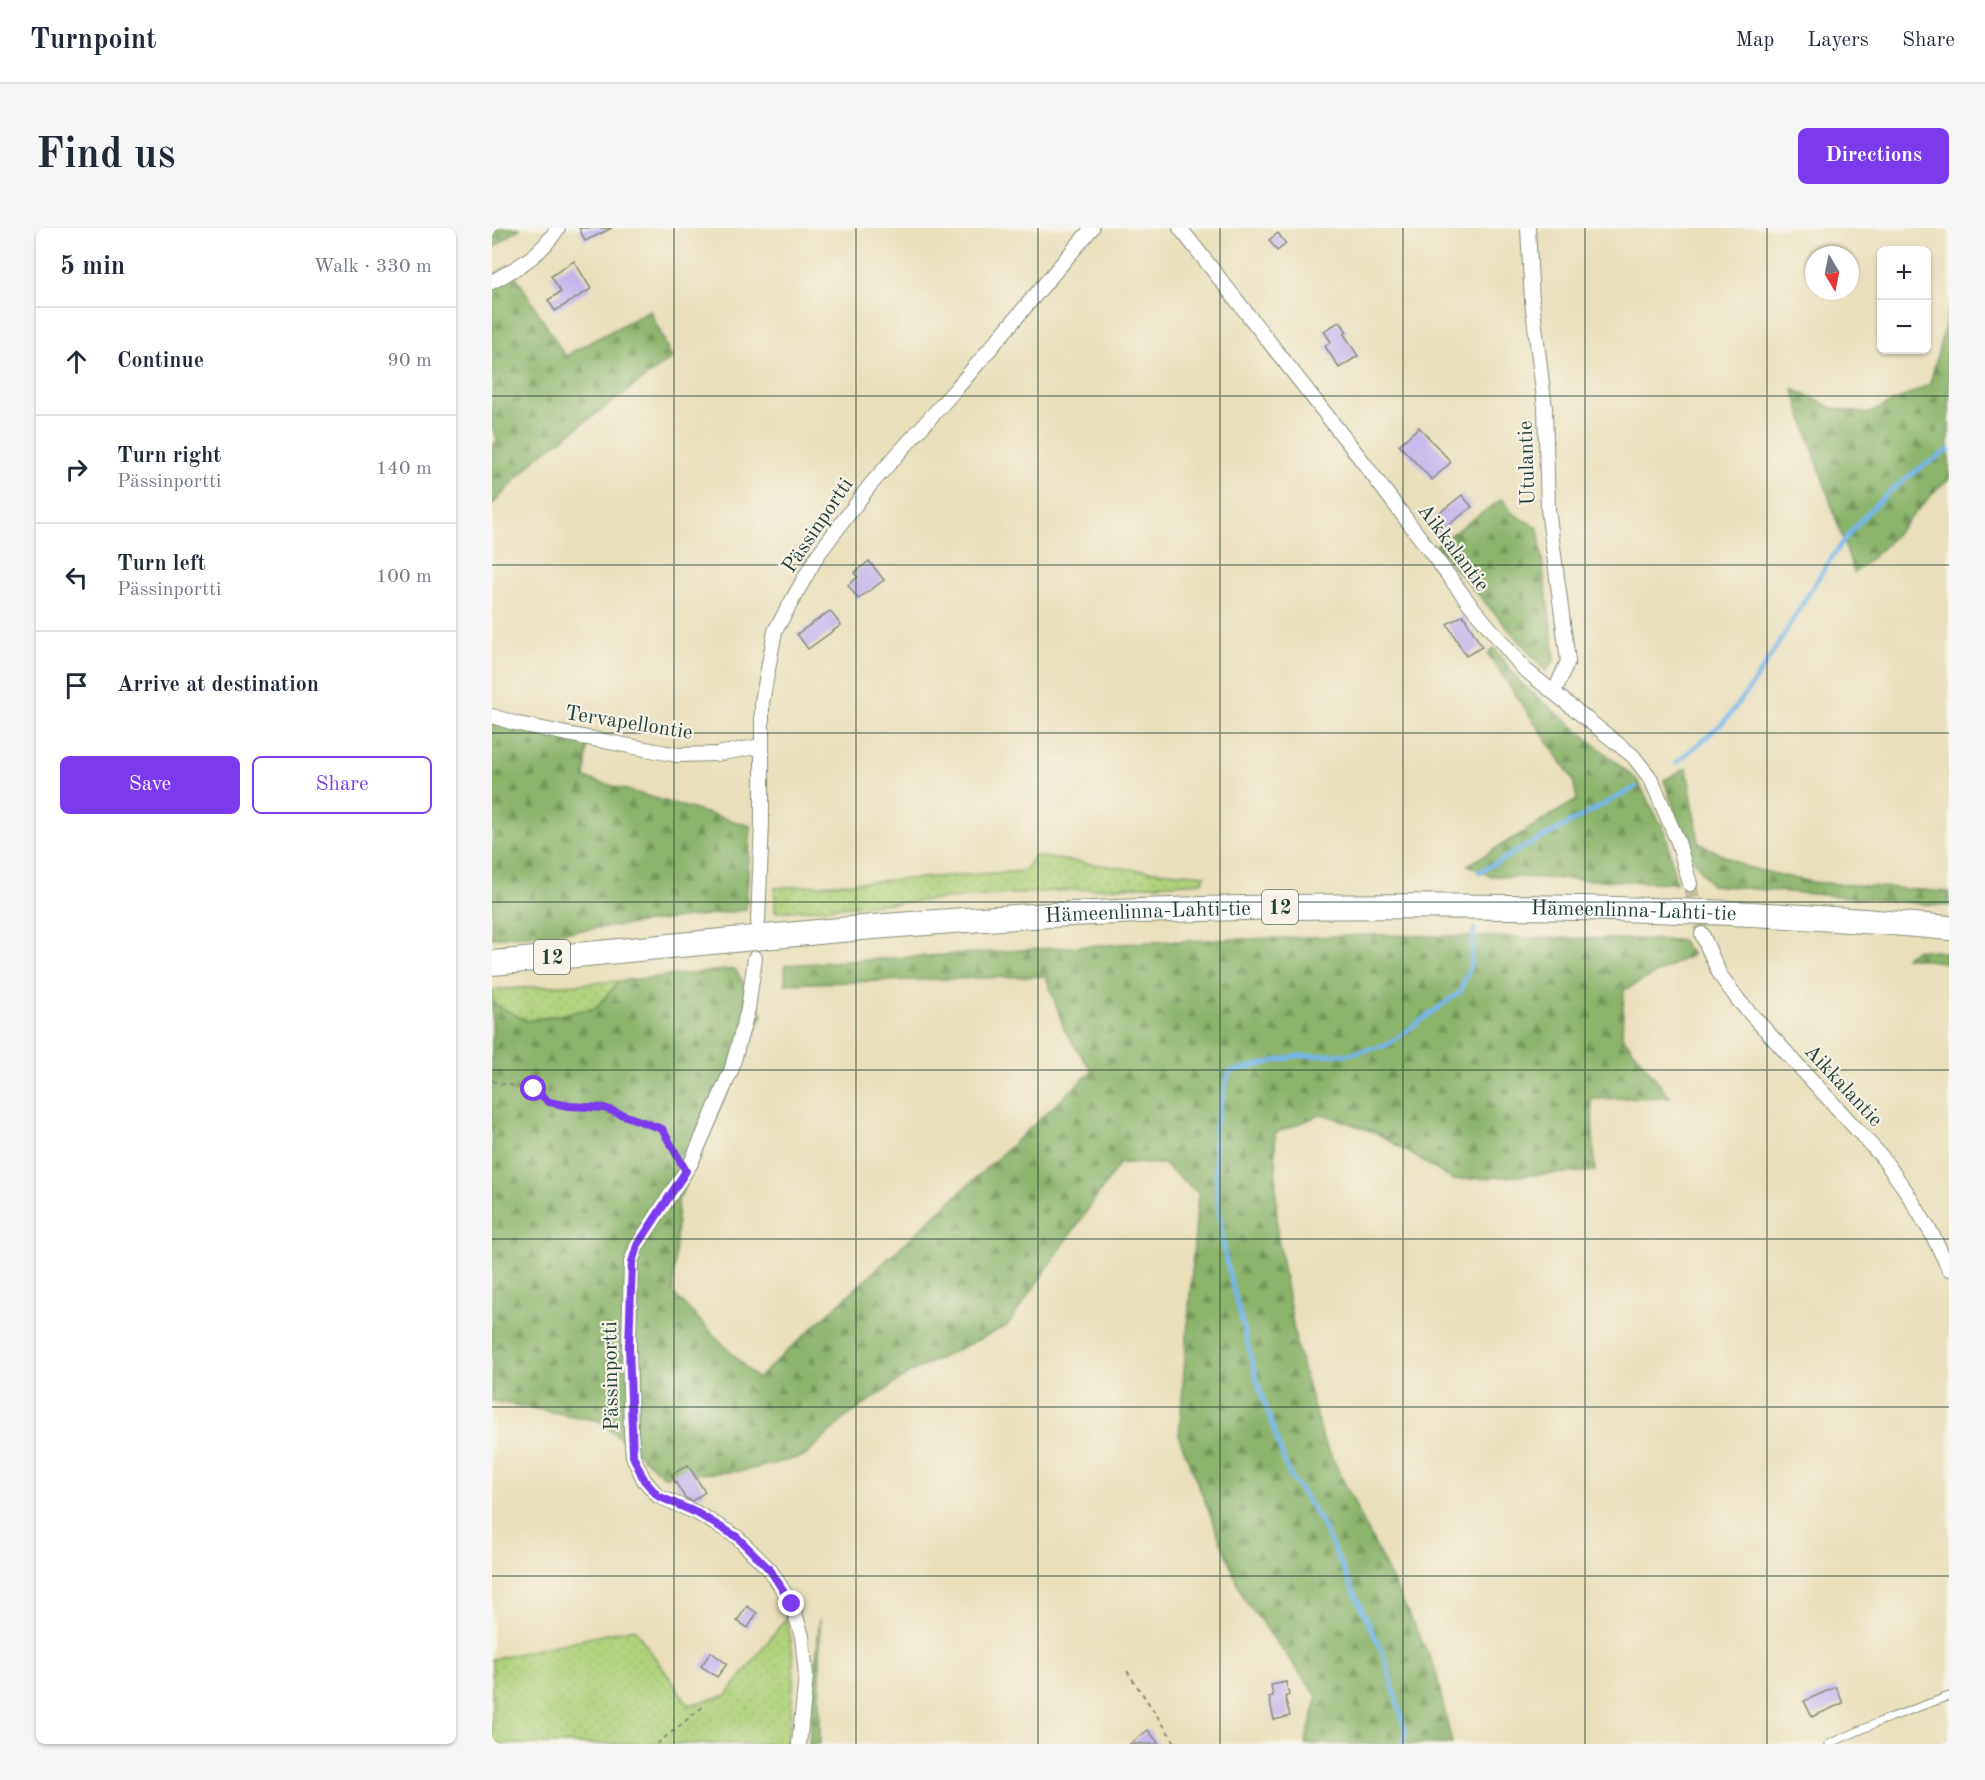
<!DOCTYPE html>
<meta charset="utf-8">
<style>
body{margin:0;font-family:"Old Standard TT",serif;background:#f6f6f7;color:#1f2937}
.controls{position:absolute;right:18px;top:18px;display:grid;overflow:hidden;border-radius:9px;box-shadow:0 2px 4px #0004}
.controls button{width:54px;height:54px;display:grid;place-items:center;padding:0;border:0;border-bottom:2px solid #e0e1e3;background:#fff;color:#1f2937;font:30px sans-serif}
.compass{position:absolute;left:1313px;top:18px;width:54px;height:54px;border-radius:50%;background:#fff;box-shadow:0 2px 4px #0004;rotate:170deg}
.stop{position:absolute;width:18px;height:18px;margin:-14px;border:4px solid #7c3aed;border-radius:50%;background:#fff}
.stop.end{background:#7c3aed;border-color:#fff;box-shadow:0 2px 6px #0008}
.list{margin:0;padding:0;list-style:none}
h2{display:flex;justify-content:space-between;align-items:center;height:78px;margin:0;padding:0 24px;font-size:26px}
h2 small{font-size:20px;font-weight:400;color:#747a83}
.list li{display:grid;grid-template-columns:39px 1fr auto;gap:18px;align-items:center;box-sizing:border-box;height:108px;padding:0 24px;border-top:2px solid #e0e1e3}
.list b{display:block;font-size:22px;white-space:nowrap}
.list p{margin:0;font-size:20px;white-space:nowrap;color:#747a83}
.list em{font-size:20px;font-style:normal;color:#747a83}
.actions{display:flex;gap:12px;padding:18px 24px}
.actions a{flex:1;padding:14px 0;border:2px solid #7c3aed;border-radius:9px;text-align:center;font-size:21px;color:#7c3aed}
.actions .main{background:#7c3aed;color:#fff}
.icon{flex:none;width:33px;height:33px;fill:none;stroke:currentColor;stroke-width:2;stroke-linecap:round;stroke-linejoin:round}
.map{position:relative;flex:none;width:1457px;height:1516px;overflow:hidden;border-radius:9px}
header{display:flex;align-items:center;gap:36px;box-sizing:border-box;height:84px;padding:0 30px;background:#fff;border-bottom:2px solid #e0e1e3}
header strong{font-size:28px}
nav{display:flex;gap:33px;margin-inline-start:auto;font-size:21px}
.intro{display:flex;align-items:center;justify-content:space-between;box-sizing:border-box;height:144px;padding:0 36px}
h1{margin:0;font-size:42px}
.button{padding:15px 27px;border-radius:9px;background:#7c3aed;color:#fff;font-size:21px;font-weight:700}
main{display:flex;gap:36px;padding:0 36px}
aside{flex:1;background:#fff;border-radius:9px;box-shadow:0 2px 4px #0004}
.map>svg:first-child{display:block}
.green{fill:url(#green-dots);stroke:#688857;stroke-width:1.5}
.forest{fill:url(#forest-firs);stroke:#56784f;stroke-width:1.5}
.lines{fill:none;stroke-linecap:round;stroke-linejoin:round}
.stream{stroke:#74b7ea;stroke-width:4.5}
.building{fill:#c3b4ec}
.street-tunnel{stroke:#c1bfa0;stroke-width:14;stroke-dasharray:14 7;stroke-linecap:butt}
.lane-casing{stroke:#848e78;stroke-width:9}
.street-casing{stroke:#848e78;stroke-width:16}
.highway-casing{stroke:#848e78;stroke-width:26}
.path{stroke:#848e78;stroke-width:2;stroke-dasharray:4.5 4.5;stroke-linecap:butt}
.lane{stroke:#fff;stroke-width:7}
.street{stroke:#fff;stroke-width:14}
.highway{stroke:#fff;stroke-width:24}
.route{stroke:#7c3aed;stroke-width:8}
.grid{fill:none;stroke:#1f3d34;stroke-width:1.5;stroke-opacity:0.55}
.labels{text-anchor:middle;stroke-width:4.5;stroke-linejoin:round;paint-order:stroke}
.shield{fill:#f7f3e8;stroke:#60746a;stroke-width:1.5}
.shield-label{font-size:20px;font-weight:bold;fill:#1f3d34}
.street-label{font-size:21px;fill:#1f3d34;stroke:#f7f3e8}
</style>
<header>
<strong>Turnpoint</strong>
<nav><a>Map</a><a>Layers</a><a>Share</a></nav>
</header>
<div class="intro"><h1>Find us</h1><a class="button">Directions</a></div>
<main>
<aside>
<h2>5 min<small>Walk · 330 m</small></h2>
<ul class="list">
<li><svg class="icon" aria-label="ahead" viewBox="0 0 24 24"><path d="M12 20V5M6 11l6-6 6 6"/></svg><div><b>Continue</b></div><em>90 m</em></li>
<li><svg class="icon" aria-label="right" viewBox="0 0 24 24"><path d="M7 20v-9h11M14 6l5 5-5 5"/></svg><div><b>Turn right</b><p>Pässinportti</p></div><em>140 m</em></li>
<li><svg class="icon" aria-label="left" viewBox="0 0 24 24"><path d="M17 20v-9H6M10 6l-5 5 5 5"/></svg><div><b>Turn left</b><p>Pässinportti</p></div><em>100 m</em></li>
<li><svg class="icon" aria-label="arrive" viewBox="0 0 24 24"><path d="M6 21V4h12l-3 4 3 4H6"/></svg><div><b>Arrive at destination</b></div></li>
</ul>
<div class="actions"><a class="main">Save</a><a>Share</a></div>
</aside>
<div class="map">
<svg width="1457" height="1516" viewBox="0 0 1457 1516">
<defs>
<pattern id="green-dots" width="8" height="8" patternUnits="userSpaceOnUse" patternTransform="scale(1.5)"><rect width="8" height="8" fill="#b0d27a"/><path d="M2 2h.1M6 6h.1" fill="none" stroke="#97b56a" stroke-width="1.8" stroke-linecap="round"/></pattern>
<pattern id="forest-firs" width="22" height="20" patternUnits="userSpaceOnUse" patternTransform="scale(1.5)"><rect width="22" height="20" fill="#8cb46a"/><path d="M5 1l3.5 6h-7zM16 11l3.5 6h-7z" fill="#729458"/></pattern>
</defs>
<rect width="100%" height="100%" fill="#f7f3e8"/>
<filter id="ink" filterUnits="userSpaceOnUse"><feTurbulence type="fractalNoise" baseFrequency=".0167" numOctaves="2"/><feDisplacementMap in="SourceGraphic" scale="12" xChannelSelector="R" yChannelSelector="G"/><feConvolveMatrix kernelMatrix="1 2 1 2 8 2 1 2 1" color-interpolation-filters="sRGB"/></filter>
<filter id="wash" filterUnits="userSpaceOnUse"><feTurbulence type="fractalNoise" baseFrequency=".008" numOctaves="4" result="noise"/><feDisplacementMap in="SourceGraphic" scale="24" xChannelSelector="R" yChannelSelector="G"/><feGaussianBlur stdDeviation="1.35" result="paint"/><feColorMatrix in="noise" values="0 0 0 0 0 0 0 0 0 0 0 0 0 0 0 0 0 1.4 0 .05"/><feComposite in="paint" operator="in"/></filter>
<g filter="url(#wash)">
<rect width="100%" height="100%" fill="#e9dfbb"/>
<g class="green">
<path d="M542 628 646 642 714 647 710 654 547 664 283 684V660L532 643Z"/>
<path d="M127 753 104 780 35 793 0 775V762Z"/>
<path d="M294 1390C307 1436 300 1470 295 1516H0V1431L142 1400 197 1477 235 1467Z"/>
</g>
<g class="forest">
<path d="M0 0H28L0 21Z"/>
<path d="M17 37 73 128 158 82 180 130 44 230 0 277V217L6 213 0 200V48Z"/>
<path d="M1457 81V251L1445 261 1387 324 1362 345 1301 161 1340 180 1376 186 1438 156Z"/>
<path d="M1010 271 1020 285 1046 300 1063 431 1054 443 943 318Z"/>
<path d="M1002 420 1028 454 1145 552 1174 606 1184 655 999 648 976 637 1085 572 1081 551 996 426Z"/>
<path d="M0 494 95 519 93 550 259 598 254 682 91 702 0 710Z"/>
<path d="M1195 540 1207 615 1254 639 1319 654 1457 664V678L1219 657 1198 626 1172 552Z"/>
<path d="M880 707 1189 712 1200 727 1132 762 1130 808 1178 869 1099 871 1103 943 961 952 885 905 831 886 783 905 785 1005 805 1120 831 1211 943 1440 960 1516H813L826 1469 752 1371 687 1209 706 965 671 936 628 935 515 1098 419 1144 352 1191 313 1228 251 1243 172 1248 108 1193 0 1173V775L35 793 104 780 127 753 243 741 271 786 186 973 181 1065 265 1151 600 843 573 803 554 748 293 756V737L658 714Z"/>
<path d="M1425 721 1457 725V735L1413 729Z"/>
<path d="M328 1389V1516H317Z"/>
</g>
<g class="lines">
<g class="stream">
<path d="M1184 535C1200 520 1221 506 1235 490 1279 437 1308 373 1348 318 1376 278 1416 246 1457 222"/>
<path d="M987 644 1144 559"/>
<path d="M911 1516 914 1505 892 1428 829 1294 796 1244 766 1156 733 1029 725 967 722 902 737 844 805 828 857 826 895 817 968 764 978 738 982 701"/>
</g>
</g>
<g id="blocks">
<g class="building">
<path d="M87 0H120L93 13Z"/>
<path d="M786 5 794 16 785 23 777 12Z"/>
<path d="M82 33 99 61 63 83 56 72 69 64 59 48Z"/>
<path d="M848 93 855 104 852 106 866 128 847 140 833 118 839 114 832 103Z"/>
<path d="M927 199 959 234 940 252 907 217Z"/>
<path d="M970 267 980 279 946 305 937 293Z"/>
<path d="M377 333 392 352 366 371 356 357 366 349 362 345Z"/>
<path d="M338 383 349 397 316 421 305 406Z"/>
<path d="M971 387 990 419 974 428 955 396Z"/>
<path d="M196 1237 213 1264 200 1273 193 1270 179 1247Z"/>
<path d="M255 1378 265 1385 256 1400 245 1393Z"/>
<path d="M219 1424 235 1436 225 1449 209 1438Z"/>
<path d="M794 1454 797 1467 793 1469 798 1488 782 1492 777 1469 781 1468 779 1457Z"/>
<path d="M1344 1459 1351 1475 1320 1489 1312 1473Z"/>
<path d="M656 1502 667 1516H638Z"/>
</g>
</g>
</g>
<g filter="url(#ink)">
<use href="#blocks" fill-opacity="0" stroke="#848e78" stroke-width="1.5"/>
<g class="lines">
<path class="street-tunnel" d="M1198 656 1210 706"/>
<defs>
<path id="lane" d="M1337 1516 1389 1493 1457 1468"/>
<g id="street">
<path d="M688 0 865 226 977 375 1031 440 1141 528 1159 551 1186 614 1198 656"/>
<path d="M1036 0 1040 73 1053 180 1056 281 1076 433 1062 465"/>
<path d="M0 54C27 39 49 27 66 0"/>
<path d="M0 488 22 495 75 506 185 527 225 526 269 518"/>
<path d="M266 694 270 593V474L283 403 325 328 379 256 464 161 600 0"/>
<path d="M1210 706 1228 747 1247 773 1390 929 1414 963 1441 1008 1457 1041"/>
<path d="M263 730 256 781 239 843 199 935 145 1018 139 1034 137 1118 139 1204 141 1228 152 1252 166 1268 205 1285 245 1309 278 1342 300 1376 310 1408 314 1448 307 1516"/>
</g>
<g id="highway">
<path id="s1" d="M0 735C131 723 263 709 394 698 601 681 810 676 1018 679 1164 681 1311 686 1457 700"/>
</g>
</defs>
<use href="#lane" class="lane-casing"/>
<use href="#street" class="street-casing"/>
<use href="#highway" class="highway-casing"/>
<g class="path">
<path d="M0 852 5 855 42 861 57 874 77 878 112 880 170 901 186 930"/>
<path d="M635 1443 684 1516"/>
<path d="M165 1516 212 1478"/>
</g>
<use href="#lane" class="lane"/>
<use href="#street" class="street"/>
<use href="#highway" class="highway"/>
</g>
</g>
<g class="lines" filter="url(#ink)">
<path class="route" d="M42 861 57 874 77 878 112 880 170 901 194 943 145 1018 140 1034 137 1118 141 1228 152 1252 166 1268 205 1285 245 1309 278 1342 300 1376"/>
</g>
<path class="grid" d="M182 0V1516M364 0V1516M546 0V1516M728 0V1516M911 0V1516M1093 0V1516M1275 0V1516M0 168H1457M0 337H1457M0 505H1457M0 674H1457M0 842H1457M0 1011H1457M0 1179H1457M0 1348H1457"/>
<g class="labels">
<g class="shield">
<rect x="770" y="662" width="36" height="34" rx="4.5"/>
<rect x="42" y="712" width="36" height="34" rx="4.5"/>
</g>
<g class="shield-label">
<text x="788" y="686">12</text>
<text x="60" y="736">12</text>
</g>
<g class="street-label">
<text transform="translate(1034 235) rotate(-92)" y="7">Utulantie</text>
<text transform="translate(325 297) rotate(-56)" y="7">Pässinportti</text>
<text transform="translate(962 319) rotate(53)" y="7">Aikkalantie</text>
<text transform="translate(137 494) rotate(9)" y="7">Tervapellontie</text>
<text dy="7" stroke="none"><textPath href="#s1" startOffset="1144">Hämeenlinna-Lahti-tie</textPath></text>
<text dy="7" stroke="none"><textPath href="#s1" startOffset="658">Hämeenlinna-Lahti-tie</textPath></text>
<text transform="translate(1352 857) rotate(47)" y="7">Aikkalantie</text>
<text transform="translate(118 1148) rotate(-91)" y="7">Pässinportti</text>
</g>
</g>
</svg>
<div class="controls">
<button>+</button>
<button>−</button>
</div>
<svg class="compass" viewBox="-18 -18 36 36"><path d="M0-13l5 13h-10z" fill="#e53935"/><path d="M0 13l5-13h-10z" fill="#747a83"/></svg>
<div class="stop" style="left:42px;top:861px"></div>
<div class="stop end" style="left:300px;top:1376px"></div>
</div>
</main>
